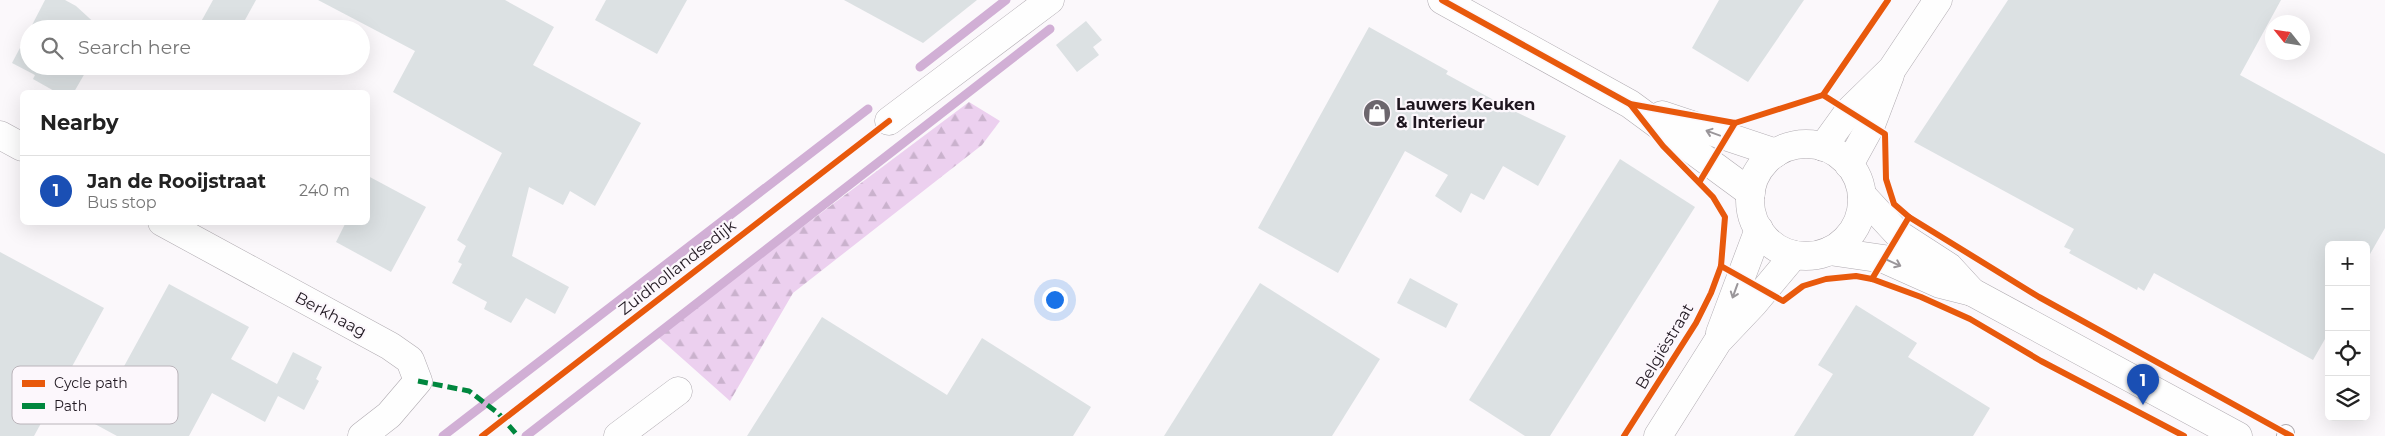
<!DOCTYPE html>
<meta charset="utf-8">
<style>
body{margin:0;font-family:Montserrat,sans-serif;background:#f6f6f6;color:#222}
.controls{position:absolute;right:15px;bottom:15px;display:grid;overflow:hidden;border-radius:8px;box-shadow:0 5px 20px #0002}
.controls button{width:45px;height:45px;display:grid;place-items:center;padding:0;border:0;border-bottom:1px solid #e0e0e0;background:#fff;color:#222;font:25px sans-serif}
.compass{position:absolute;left:2265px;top:15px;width:45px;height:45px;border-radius:50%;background:#fff;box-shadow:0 5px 20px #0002;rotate:300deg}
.you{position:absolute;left:1054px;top:299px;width:18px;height:18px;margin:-12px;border:4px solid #fff;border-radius:50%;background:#1a73e8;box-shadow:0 0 0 8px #1a73e833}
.badge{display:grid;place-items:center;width:32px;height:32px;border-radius:50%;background:#111827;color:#fff;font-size:16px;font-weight:700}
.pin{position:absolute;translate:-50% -41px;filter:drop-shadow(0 1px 2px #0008)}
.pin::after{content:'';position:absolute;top:26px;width:18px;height:15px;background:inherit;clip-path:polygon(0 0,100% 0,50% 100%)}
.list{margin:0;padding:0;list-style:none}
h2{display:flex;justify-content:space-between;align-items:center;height:65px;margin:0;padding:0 20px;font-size:21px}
h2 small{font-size:16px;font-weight:400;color:#767676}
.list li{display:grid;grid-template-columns:32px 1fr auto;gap:15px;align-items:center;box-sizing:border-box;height:70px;padding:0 20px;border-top:1px solid #e0e0e0}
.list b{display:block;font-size:19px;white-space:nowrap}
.list p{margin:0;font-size:16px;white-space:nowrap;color:#767676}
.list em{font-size:16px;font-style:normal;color:#767676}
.icon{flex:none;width:28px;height:28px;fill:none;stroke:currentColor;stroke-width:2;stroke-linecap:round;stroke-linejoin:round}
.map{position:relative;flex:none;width:2385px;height:436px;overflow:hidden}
.search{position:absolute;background:#fff;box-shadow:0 5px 20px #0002;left:20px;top:20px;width:350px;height:55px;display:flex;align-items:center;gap:12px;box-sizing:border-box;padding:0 18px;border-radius:28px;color:#767676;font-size:19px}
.panel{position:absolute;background:#fff;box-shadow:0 5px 20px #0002;left:20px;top:90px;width:350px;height:135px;border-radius:8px}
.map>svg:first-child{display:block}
.forest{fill:url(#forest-firs)}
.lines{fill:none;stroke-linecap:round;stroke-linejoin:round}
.stream{stroke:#d1afd5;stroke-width:9}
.building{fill:#dce1e3}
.service-casing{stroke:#b0abb1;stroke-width:18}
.minor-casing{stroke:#b0abb1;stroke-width:29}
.tertiary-casing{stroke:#b0abb1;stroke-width:29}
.secondary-casing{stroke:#b0abb1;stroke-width:29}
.service{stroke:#fefefe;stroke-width:16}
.minor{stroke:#fefefe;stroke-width:28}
.tertiary{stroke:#fefefe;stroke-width:28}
.secondary{stroke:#fefefe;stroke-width:28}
.quiet{stroke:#00873e;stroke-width:5;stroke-dasharray:10 5;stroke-linecap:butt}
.cycleway-casing{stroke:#fcf7fc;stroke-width:9}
.cycleway{stroke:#e8590c;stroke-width:6}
.oneway{stroke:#9a969a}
.labels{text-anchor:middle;stroke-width:4.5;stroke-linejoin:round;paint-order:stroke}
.poi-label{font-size:16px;font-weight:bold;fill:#1f1720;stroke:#fcf7fc;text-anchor:start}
.street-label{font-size:16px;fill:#1f1720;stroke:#fcf7fc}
.key{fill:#fcf7fc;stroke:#bab4ba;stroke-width:1}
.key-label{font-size:14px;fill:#1f1720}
</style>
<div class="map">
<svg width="2385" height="436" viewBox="0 0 2385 436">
<defs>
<pattern id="forest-firs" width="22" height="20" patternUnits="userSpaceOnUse" patternTransform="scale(1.25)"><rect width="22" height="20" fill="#ecd0ef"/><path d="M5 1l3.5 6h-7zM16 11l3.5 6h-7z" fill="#cab2cd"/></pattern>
</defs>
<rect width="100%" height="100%" fill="#fbf8fb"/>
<path class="forest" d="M969 102 1000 121 982 145 793 293 730 401 657 336Z"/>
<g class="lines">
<g class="stream">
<path d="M920 67 1006 0"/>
<path d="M443 436 868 109"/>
<path d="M526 436 1050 29"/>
</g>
</g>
<g class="building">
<path d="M45 0H65L76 6 100 28 30 29Z"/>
<path d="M213 0H256L240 29H197Z"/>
<path d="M318 0H505L554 27 533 65 641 123 595 206 570 191 563 205 529 187 512 256 569 287 555 314 526 298 511 323 484 309 487 302 452 283 462 264 458 262 466 246 457 240 502 153 393 92 415 51Z"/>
<path d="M606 0H687L657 54 595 20Z"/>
<path d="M844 0H977L923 43Z"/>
<path d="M1719 0H1804L1748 82 1692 48Z"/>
<path d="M2008 0H2281L2240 75 2385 154V228L2366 261V245H2329V332L2313 360 2154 273 2144 291 2138 287 2137 290 2069 253 2071 250 2064 247 2074 229 1914 142Z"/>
<path d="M1086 21 1102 40 1093 47 1099 55 1077 72 1056 45Z"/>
<path d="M1369 27 1448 71 1446 74 1512 110 1566 136 1538 186 1503 166 1484 200 1471 193 1461 213 1435 196 1448 175 1405 151 1338 273 1258 228Z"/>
<path d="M29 31V66H89L74 92H56L33 79 35 75 12 63Z"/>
<path d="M1620 159 1695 207 1550 436H1525L1469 400Z"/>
<path d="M368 176 426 207 391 272 336 242 346 222H368Z"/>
<path d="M0 252 104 308 34 436H0Z"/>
<path d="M1410 278 1458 304 1446 328 1397 303Z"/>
<path d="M1260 283 1380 359 1332 436H1164Z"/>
<path d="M169 284 249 327 231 359 277 384 293 352 322 367 316 379 319 381 304 410 278 396 265 422 212 393 189 436H117L93 423Z"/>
<path d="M1856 305 1917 343 1908 357 1990 408 1973 436H1794L1833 374 1818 365Z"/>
<path d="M822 317 947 395 982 338 1091 407 1073 436H747Z"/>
</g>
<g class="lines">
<defs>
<path id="service" d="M2285 436 2286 433"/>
<g id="minor">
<path d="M889 121 1050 0"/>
<path d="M0 135 22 147"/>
<path d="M162 222 390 346 410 360 418 381 389 415 362 436"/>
<path d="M618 436 678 391"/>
</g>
<g id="tertiary">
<path d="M1442 0 1630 104 1751 193"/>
<path d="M1662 115 1776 153"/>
<path d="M1862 195 1898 234 1949 267 1972 292"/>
<path d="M1829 251 1884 259 1940 284 1972 292 2238 436"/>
</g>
<g id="secondary">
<circle cx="1806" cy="200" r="56"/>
<path d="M1823 147 1849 111 1892 69 1938 0"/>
<path d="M1849 165 1871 125 1890 75"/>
<path d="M1720 333 1759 229"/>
<path d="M1658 436 1718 341 1754 303 1794 255"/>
</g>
</defs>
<use href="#service" class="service-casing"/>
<use href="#minor" class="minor-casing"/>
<use href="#tertiary" class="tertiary-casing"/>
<use href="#secondary" class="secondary-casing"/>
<use href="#service" class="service"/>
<use href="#minor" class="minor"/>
<use href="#tertiary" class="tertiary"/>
<use href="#secondary" class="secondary"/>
<path class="quiet" d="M418 381 469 391 498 413 518 436"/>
<defs>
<g id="cycleway">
<path d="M1442 0 1630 104 1735 123 1823 95 1885 134 1886 179 1894 204 1909 217 2039 297 2291 436"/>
<path d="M1823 95 1888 0"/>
<path d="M1700 181 1735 123"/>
<path d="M1721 266 1783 301 1803 286 1826 279 1856 276 1872 279 1921 297 1970 319 2041 361 2184 436"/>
<path d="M1872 279 1909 217"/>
<path d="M482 436 889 121"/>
<path d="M1624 436 1696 323 1711 293 1721 266 1725 217 1713 197 1663 146 1630 104"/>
</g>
</defs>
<use href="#cycleway" class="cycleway-casing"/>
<use href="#cycleway" class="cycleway"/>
</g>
<defs><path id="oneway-shaft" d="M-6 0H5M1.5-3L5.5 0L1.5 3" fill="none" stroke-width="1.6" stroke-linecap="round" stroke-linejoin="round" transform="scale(1.25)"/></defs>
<g class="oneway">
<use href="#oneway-shaft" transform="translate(1713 133) rotate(-160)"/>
<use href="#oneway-shaft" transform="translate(1894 263) rotate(24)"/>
<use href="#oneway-shaft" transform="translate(1735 291) rotate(110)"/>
</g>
<defs>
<symbol id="shop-disc" viewBox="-11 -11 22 22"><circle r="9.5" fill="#6c666d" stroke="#fcf7fc"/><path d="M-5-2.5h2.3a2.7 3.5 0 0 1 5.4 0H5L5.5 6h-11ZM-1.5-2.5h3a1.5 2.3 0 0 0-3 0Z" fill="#fff"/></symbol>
</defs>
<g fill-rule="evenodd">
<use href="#shop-disc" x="1361" y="97" width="32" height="32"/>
</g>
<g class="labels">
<g class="poi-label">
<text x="1396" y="110">Lauwers Keuken<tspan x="1396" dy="18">&amp; Interieur</tspan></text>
</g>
<g class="street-label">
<text transform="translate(677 267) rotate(-38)" y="6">Zuidhollandsedijk</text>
<text transform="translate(331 314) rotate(28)" y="6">Berkhaag</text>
<text transform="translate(1664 346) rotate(-59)" y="6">Belgiëstraat</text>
</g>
</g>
<rect x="12" y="366" width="166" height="58" rx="8" class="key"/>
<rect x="22" y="380" width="23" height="7" fill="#e8590c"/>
<rect x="22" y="403" width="23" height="6" fill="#00873e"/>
<g class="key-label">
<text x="54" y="388">Cycle path</text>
<text x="54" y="411">Path</text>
</g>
</svg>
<div class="controls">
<button>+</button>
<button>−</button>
<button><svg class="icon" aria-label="locate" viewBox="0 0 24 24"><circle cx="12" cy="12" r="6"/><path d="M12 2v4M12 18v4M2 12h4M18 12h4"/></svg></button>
<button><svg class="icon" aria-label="layers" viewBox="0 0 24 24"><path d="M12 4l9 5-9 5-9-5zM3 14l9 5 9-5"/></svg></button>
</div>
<svg class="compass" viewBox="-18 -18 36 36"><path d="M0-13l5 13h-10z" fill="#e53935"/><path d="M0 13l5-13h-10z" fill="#767676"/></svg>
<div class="you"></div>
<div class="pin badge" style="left:2143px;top:405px;background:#1a4fb4">1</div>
<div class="search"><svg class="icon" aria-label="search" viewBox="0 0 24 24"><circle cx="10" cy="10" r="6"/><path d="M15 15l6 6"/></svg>Search here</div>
<section class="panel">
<h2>Nearby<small></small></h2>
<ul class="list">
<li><span class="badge" style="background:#1a4fb4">1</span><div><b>Jan de Rooijstraat</b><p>Bus stop</p></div><em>240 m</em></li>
</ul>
</section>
</div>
